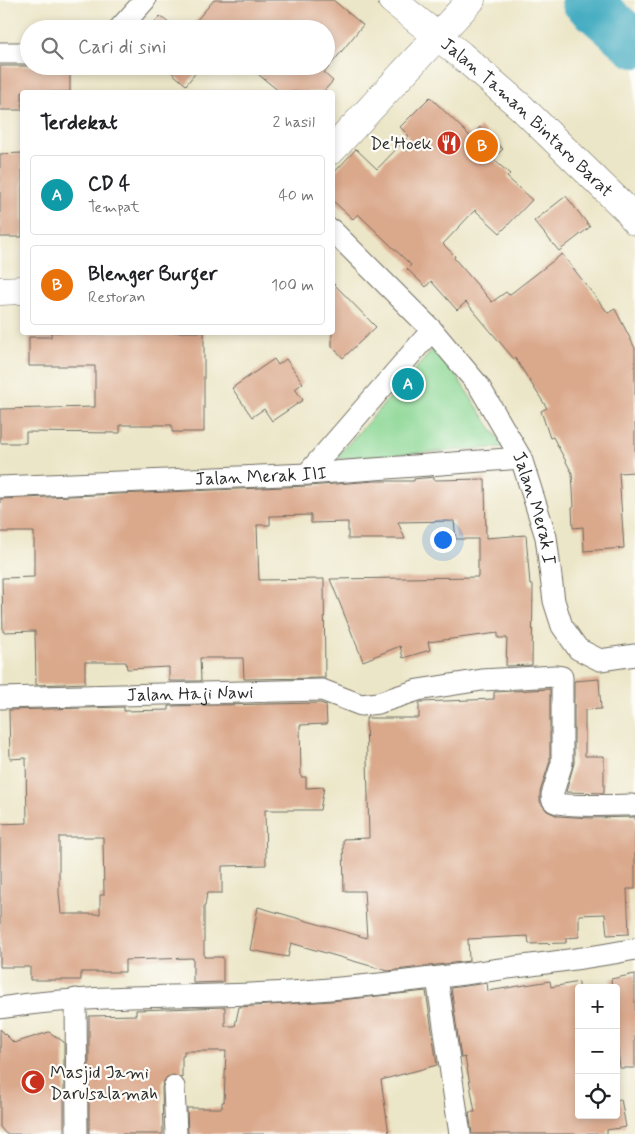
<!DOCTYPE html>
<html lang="id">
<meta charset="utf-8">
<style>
body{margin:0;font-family:Mynerve,sans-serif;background:#f2f2f2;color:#202124}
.controls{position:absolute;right:15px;bottom:15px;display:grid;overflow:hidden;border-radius:5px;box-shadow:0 2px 8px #0003}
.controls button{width:45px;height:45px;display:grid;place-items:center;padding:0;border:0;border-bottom:1px solid #e0e0e0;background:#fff;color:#202124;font:25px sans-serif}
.you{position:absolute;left:442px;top:539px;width:18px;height:18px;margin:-12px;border:4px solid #fff;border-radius:50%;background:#1a73e8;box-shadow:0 0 0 8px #1a73e833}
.badge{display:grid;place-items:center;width:32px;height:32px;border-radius:50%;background:#d93025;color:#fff;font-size:16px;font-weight:700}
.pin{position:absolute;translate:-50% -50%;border:2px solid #fff;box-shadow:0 1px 5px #0006}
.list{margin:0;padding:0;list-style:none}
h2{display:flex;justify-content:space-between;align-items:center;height:65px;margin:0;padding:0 20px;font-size:21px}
h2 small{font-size:16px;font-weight:400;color:#757577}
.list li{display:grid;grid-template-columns:32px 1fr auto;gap:15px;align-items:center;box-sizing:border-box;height:80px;margin:0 10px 10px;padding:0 10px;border:1px solid #e0e0e0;border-radius:5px}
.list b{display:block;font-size:19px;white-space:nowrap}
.list p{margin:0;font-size:16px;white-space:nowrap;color:#757577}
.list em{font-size:16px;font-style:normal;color:#757577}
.icon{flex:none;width:28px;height:28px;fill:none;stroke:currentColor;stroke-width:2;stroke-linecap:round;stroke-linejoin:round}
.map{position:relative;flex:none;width:635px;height:1134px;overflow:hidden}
.search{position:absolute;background:#fff;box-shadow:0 2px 8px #0003;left:20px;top:20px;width:315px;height:55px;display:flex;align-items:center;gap:12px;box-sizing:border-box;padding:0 18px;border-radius:28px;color:#757577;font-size:19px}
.panel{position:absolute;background:#fff;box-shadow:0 2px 8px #0003;left:20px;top:90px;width:315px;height:245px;border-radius:5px}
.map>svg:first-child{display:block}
.green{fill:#8bd794;stroke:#5b8160}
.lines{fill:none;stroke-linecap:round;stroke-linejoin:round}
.river{stroke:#41aac0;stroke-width:48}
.building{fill:#daa88b;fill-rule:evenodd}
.street-casing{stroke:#6f6c62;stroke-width:23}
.secondary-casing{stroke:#6f6c62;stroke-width:29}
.street{stroke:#fff;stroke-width:21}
.secondary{stroke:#fff;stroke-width:28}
.labels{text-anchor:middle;stroke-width:4.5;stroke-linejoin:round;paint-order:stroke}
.street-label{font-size:18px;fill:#2b2b2b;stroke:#fdfcf7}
.poi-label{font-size:18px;fill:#2b2b2b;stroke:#fdfcf7;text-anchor:end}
</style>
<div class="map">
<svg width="635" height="1134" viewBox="0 0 635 1134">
<rect width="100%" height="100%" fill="#fdfcf7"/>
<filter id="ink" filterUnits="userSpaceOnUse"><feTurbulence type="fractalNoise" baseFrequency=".02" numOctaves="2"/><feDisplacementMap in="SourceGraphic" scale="10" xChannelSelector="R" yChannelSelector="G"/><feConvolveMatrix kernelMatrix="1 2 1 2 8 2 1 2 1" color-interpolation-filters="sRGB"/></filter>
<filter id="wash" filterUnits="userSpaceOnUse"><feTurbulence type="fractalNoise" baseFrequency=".0096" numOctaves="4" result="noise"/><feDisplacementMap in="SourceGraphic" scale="20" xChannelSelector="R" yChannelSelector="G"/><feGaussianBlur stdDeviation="1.12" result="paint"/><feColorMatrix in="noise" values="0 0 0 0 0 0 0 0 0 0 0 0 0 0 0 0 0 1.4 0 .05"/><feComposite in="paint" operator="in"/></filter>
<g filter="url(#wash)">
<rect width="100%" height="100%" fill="#ece6c8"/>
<path class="green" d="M436 346 504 447 335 459Z"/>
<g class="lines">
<path class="river" d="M585 0 635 44"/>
</g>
<g id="blocks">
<g class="building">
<path d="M214 0H333L363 25 324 73 333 81 323 92H280L248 66H326V29H189Z"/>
<path d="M160 16 176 29H149Z"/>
<path d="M0 66H70V92H22V110H0Z"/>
<path d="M164 66H201L186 85Z"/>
<path d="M430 97 471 137 480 127 503 149 493 159 510 174 507 177 532 200 500 233 475 210 443 244 455 256 454 258 492 302 506 292 509 295 562 254 608 313 615 309 635 348V472L619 473 624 548 584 551 583 527 573 528 572 508 574 507 572 473 553 437 550 438 541 411 547 408 515 358 514 359 466 302 457 310 431 281 426 287 407 269 411 265 358 214 353 219 332 200V175L356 149 377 169 409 136 400 127Z"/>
<path d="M22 153V237H0V154Z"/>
<path d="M566 196 590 227 559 251 534 221Z"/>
<path d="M332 282 376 327 343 358 332 346Z"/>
<path d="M51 332H204V432H172V425H120V433L26 432V443H0V409L95 407V366H29V337H51Z"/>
<path d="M274 359 278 365 286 359 303 383 295 389 303 400 272 421 264 409 252 417 232 388Z"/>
<path d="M434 477V480L485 479 486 538 526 535 530 585H533L532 665 506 666 507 638H498V633L428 642 430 650 403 658 400 646 363 661 330 579 478 577V539H456L454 521 398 522 405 539H348V522L311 523V515L270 516V525H257L259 580 324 579 325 678 244 679 243 658H200L201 681H169V667L127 669 126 662H85V683L36 685 35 631 3 632 2 578 34 577V532H0V499L308 486 375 481H414V479Z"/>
<path d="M599 679 601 709 585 710V756H604V793L566 792 574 763V681Z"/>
<path d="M550 689V761L540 792V802L547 811 558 816 591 818 635 817V889H627L629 934 607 935 605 914 579 915V937L566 938V943L529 944 528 936 468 939 469 961 388 971 291 943 288 957 250 950 258 907 367 938 364 891H344L343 839 369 838 366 718H419V703L421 702 494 699V692Z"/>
<path d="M320 703 326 705 327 724 300 725 301 777H306V788L324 787 320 810H265L266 865 222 866V893H207L205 906H204V957H223V982L193 983V958L125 960V972H81V980H30V967H0V824L27 823 26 758 10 759 9 710 124 707V711L169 710V706ZM59 837H103L104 895H100V914H61L59 892Z"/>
<path d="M635 974V1068H620L616 1030V988H612L611 979Z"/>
<path d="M550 981 551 987 579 982V1115H616V1100L621 1099 626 1127 607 1130V1134H472L469 1112H475L465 1057 461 1058 451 988 487 983 488 991Z"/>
<path d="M426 991 437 1065 381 1080 389 1134H188L187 1108H222V1102H224L226 1051H184V1056H182V1078L173 1075 167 1077 163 1082 162 1088 163 1134H89V1016L136 1015V1010L225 1007V1026H235L239 1007 331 1001Z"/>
<path d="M0 1029 14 1043 49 1032 64 1042V1134H6L0 1127Z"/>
</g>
</g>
</g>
<g filter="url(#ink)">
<use href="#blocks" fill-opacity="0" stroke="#6f6c62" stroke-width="1"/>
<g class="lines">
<defs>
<g id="street">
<path d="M119 29 145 0"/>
<path d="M0 53H29"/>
<path id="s1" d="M332 230 432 330 479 386 521 458 546 537 554 601 562 626 578 649 600 660 635 655"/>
<path d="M307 474 432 330"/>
<path id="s2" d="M0 487 307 474 521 458"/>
<path id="s3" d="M0 698 322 690 361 705 378 703 418 690 482 680 555 676 562 677V763L552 795C552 799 552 800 555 802 562 807 620 805 632 805"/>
<path d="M437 978 460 1134"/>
<path d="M76 999 77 1134"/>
<path d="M0 1008C101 992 204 999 305 991 371 986 436 978 501 969 545 963 591 958 635 949"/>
<path d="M174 1087 176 1134"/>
</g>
<g id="secondary">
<path id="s4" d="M392 0 461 55 521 107 629 212 635 221"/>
<path d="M332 150 471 0"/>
<path d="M0 291 22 290"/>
</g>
</defs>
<use href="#street" class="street-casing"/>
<use href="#secondary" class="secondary-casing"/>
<use href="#street" class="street"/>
<use href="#secondary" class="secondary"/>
</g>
</g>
<defs>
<symbol id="restaurant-disc" viewBox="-11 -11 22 22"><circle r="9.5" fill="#c8321e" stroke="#fdfcf7"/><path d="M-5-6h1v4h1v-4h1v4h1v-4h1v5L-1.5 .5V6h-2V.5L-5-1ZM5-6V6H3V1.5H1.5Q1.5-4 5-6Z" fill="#fff"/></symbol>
<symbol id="mosque-disc" viewBox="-11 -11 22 22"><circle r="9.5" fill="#c8321e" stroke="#fdfcf7"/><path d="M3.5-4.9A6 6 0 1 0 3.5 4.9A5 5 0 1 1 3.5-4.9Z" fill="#fff"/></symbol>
</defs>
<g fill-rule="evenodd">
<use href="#restaurant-disc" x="435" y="129" width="28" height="28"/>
<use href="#mosque-disc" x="19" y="1068" width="28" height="28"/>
</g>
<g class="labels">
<g class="street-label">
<text dy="6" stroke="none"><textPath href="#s4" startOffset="179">Jalan Taman Bintaro Barat</textPath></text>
<text dy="6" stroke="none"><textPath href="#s2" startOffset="261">Jalan Merak III</textPath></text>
<text dy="6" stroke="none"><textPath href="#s1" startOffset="350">Jalan Merak I</textPath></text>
<text dy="6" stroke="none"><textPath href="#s3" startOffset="190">Jalan Haji Nawi</textPath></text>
</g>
<g class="poi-label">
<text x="432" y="149">De'Hoek</text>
<text x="50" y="1078" text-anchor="start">Masjid Jami<tspan x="50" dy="21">Darulsalamah</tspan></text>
</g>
</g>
</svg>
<div class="controls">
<button>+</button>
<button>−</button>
<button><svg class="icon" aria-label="locate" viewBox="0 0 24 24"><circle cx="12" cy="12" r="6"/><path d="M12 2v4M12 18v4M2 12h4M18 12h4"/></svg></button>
</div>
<div class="you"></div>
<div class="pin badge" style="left:408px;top:384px;background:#0f9aa8">A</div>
<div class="pin badge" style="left:482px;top:146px;background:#e8710a">B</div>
<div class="search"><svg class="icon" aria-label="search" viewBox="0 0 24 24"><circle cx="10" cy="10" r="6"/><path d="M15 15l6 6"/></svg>Cari di sini</div>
<section class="panel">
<h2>Terdekat<small>2 hasil</small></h2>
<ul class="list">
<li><span class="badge" style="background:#0f9aa8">A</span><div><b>CD 4</b><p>Tempat</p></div><em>40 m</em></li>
<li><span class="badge" style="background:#e8710a">B</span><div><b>Blenger Burger</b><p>Restoran</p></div><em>100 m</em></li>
</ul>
</section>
</div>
